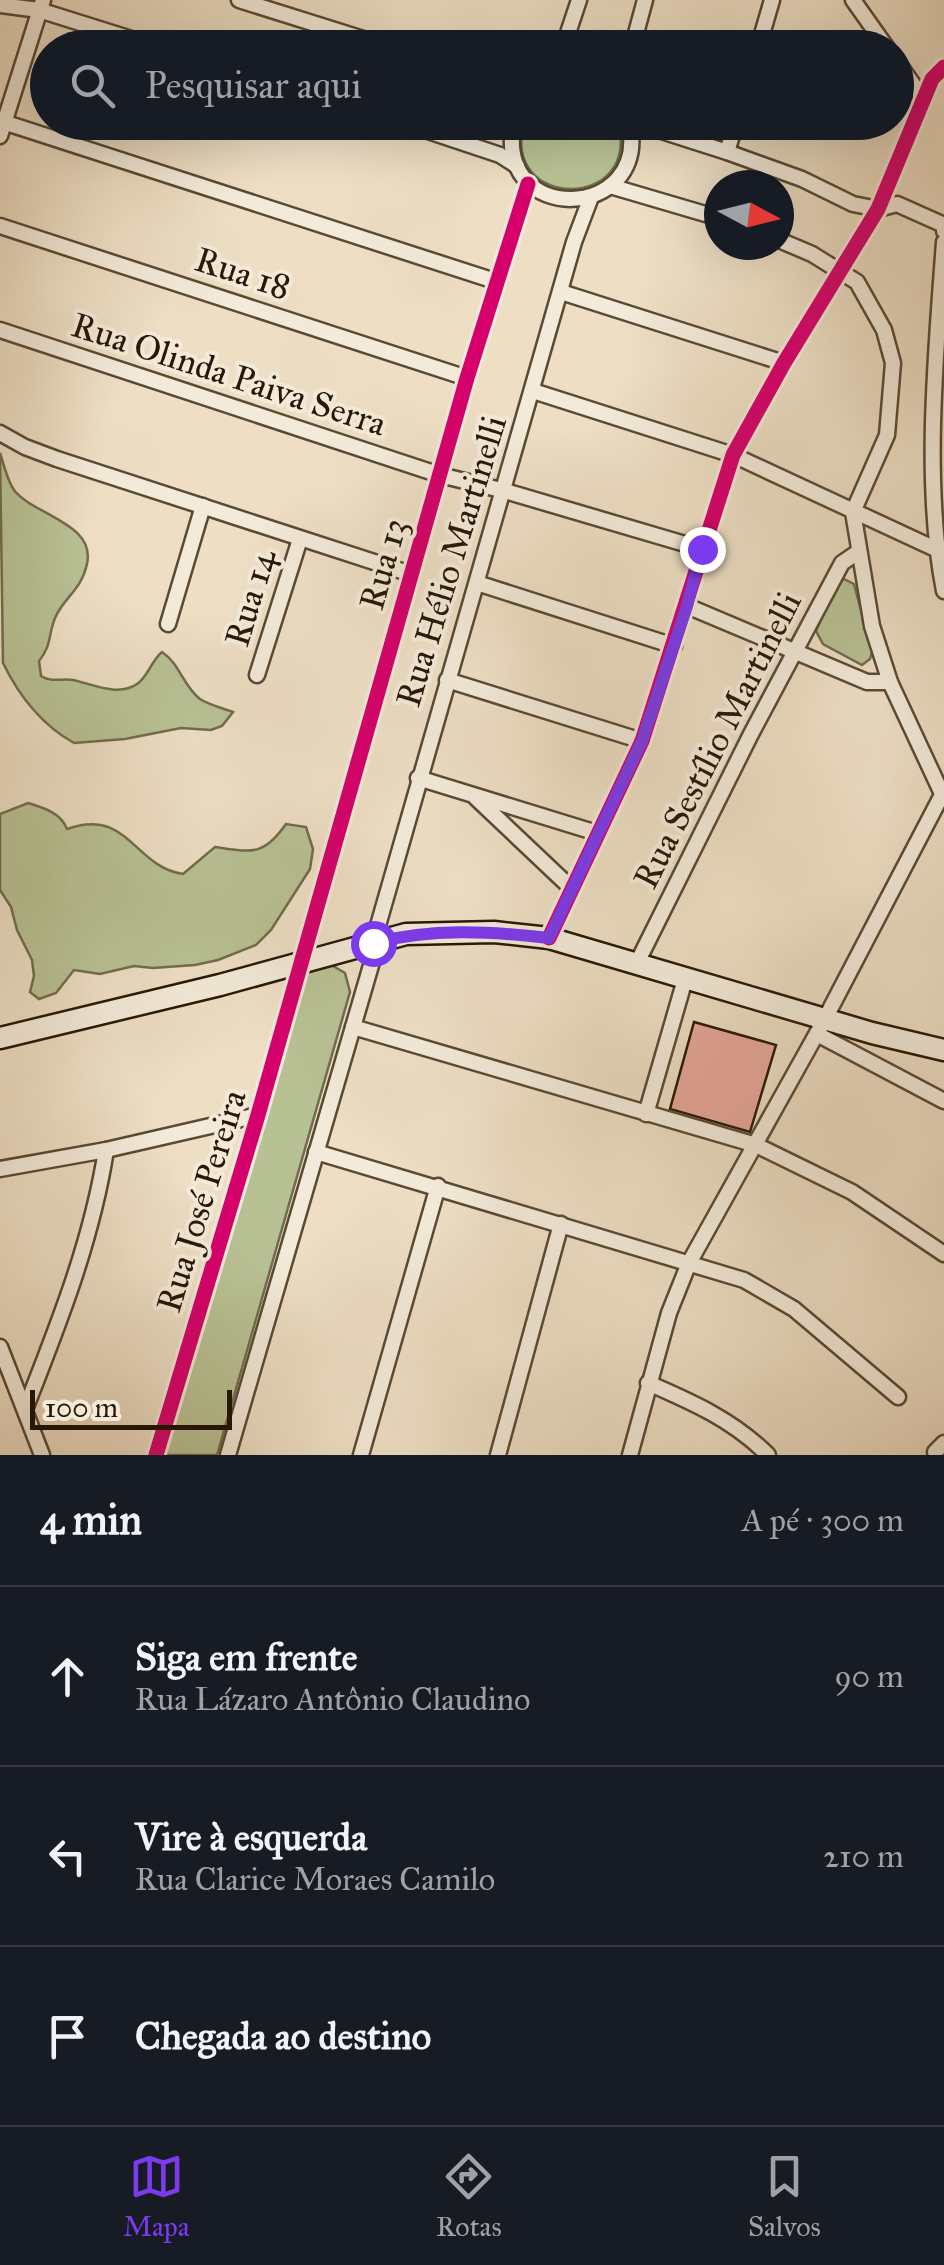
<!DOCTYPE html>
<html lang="pt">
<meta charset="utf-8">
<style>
body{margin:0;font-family:"IM FELL Great Primer",serif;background:#20242c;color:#f1f3f6}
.compass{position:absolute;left:704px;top:170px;width:90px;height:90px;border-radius:50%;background:#171b24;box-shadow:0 10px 40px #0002;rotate:97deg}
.scale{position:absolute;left:30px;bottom:25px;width:202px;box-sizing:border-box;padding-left:10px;border:5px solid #281803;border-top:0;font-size:28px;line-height:35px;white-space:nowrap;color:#281803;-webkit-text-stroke:8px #f3ead9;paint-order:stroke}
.stop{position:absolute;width:30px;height:30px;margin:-22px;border:8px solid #7c3aed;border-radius:50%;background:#fff}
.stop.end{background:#7c3aed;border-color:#fff;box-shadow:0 2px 10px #0008}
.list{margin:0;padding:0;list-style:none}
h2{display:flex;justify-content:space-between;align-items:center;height:130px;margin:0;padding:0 40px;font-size:42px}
h2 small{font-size:32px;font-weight:400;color:#9ea1a6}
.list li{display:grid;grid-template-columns:65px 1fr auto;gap:30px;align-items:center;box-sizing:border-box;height:180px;padding:0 40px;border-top:2px solid #363941}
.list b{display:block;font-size:38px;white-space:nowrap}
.list p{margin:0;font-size:32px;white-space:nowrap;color:#9ea1a6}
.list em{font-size:32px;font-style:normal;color:#9ea1a6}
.icon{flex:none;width:55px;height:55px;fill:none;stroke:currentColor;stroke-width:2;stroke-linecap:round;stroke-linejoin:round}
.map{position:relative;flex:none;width:944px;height:1455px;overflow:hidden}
.search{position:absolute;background:#171b24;box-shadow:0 10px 40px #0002;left:30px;right:30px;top:30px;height:110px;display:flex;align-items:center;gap:25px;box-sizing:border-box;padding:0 35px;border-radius:55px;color:#9ea1a6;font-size:38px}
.sheet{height:670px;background:#171b24}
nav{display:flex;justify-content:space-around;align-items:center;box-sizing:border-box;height:140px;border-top:2px solid #363941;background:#171b24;font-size:28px;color:#9ea1a6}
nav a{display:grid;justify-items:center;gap:5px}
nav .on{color:#7c3aed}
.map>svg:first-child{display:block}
.green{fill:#b8c194;stroke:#706c4c;stroke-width:2.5}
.building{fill:#e5a698;stroke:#281803;stroke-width:2.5}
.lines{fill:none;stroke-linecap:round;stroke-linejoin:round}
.minor-casing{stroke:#594a33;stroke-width:19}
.secondary-casing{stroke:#281803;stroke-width:25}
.minor{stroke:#f3ead9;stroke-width:14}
.secondary{stroke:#f3ead9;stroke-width:20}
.cycleway-casing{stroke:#f3ead9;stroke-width:21}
.cycleway{stroke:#d6006c;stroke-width:15}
.route{stroke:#7c3aed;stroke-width:12}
.labels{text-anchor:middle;stroke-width:8;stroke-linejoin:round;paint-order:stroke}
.street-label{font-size:35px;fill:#281803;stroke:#f3ead9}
</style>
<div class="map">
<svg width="944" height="1455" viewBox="0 0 944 1455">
<rect width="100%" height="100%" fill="#eddec4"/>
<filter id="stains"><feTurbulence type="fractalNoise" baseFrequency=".002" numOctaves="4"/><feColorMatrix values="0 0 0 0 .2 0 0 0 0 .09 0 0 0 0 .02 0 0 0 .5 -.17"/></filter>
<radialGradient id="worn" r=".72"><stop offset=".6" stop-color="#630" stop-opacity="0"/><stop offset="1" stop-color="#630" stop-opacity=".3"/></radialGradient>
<g class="green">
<path d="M524 123H618C642 211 500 211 524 123Z"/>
<path d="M0 453C4 465 7 480 14 490 33 515 96 523 87 564 81 591 64 597 55 618 48 635 52 645 39 661L41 676C52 683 61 678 73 680 92 684 118 697 137 684 148 677 151 661 162 652 180 664 183 686 200 699 209 705 223 708 233 712L222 726 211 730 181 728 125 739 74 743C42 725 19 696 3 663Z"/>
<path d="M844 579 854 584 872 652 870 659 862 665 823 644 816 631 836 584Z"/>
<path d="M28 803C44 808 61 813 67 829 128 807 134 867 183 874L215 847C251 852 263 857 286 824L306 827 313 849 310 869 271 930 256 945 218 960 195 965 153 968 134 966 100 974 74 970 56 993 39 999 30 992 34 976 32 960 17 930 11 907 0 890V814Z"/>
<path d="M328 963 345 973 350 992 217 1455H164L304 974 309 969Z"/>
</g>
<path class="building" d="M694 1022 776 1045 750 1132 670 1109Z"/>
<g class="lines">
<defs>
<g id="minor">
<path d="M239 0 392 48"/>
<path d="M853 0 887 48"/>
<path d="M0 5 39 10 160 48"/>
<path d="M760 42 781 48"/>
<path d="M563 48 579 0"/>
<path d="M632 48 645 0"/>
<path d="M758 48 772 0"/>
<path d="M896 60 924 100"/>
<path d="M0 121 498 282"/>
<path d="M401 122 500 155 517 166"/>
<path d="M514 122C492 227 652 222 629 122"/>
<path d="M630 126 652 128 727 152 802 179 853 204 878 209 897 204 944 225V231"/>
<path d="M0 136 43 0"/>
<path d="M727 152 736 122"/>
<path d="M610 186 719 218"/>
<path d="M0 226 467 378"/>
<path d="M779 240 812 254 857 282 884 330 893 363 887 435 853 512 872 626 890 682 944 798"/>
<path d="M944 242C936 352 923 483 944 591"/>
<path d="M561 292 784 363"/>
<path d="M0 330 440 475 505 491 702 549"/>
<path d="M533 391 733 455 944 553"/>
<path d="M0 433 25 447 57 459 411 574"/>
<path d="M477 583 674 646"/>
<path d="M687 606 867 682H890"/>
<path d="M168 624 203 506"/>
<path d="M257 675 300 539"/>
<path d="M447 680 642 741"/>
<path d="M418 778 597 833"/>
<path d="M476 798 570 887"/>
<path d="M549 938 642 741 733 455 784 363 878 209 932 79 944 67"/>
<path d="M637 963 751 734 842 563 858 552"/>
<path d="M353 1027 756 1145 852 1192 944 1254"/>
<path d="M817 1034 944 1101"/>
<path d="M646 1114 686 976"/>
<path d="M316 1152 744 1280 794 1309 898 1397"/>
<path d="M0 1169 106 1150 258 1115"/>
<path d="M0 1347 42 1455"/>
<path d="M648 1383C692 1402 733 1420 768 1455"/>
<path d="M26 1407C59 1323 92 1240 106 1150"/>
<path d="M935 1452 944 1443"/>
<path d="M156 1455 258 1115 467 378 528 184"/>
<path d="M228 1455 372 962 373 943 574 242 591 197"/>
<path d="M361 1455 438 1186"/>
<path d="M498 1455 561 1224"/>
<path d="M630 1455 669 1313 689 1263 826 1017 944 791"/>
</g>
<path id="secondary" d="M0 1038 220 985 406 934 494 932 549 938 872 1033 944 1050"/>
</defs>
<use href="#minor" class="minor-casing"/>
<use href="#secondary" class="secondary-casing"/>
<use href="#minor" class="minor"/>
<use href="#secondary" class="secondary"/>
<defs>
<g id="cycleway">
<path d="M549 938 642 741 733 455 784 363 878 209 932 79 944 67"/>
<path d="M156 1455 258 1115 467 378 528 184"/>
</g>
</defs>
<use href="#cycleway" class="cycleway-casing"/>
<use href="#cycleway" class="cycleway"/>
</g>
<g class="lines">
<path class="route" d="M373 943C432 928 489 931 549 938L642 741 687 606 702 549"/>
</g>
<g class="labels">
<g class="street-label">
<text transform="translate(243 273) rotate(18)" y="12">Rua 18</text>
<text transform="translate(229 374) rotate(18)" y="12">Rua Olinda Paiva Serra</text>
<text transform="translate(451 561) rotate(-73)" y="12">Rua Hélio Martinelli</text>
<text transform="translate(383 564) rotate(-74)" y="12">Rua 13</text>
<text transform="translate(250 598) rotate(-73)" y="12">Rua 14</text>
<text transform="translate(717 740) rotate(-63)" y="12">Rua Sestílio Martinelli</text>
<text transform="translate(201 1201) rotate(-73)" y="12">Rua José Pereira</text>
</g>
</g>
<rect width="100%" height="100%" filter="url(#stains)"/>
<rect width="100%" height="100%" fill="url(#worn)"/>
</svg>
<svg class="compass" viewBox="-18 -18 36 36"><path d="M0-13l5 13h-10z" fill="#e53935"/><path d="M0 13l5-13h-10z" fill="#9ea1a6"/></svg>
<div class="scale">100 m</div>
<div class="stop" style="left:373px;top:943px"></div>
<div class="stop end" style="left:702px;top:549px"></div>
<div class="search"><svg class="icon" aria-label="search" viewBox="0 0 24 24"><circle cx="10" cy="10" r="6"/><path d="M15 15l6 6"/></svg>Pesquisar aqui</div>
</div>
<section class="sheet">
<h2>4 min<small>A pé · 300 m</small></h2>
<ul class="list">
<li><svg class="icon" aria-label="ahead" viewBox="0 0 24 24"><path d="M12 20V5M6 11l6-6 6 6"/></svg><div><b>Siga em frente</b><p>Rua Lázaro Antônio Claudino</p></div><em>90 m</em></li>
<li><svg class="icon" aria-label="left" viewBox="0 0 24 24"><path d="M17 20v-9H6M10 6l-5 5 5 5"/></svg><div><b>Vire à esquerda</b><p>Rua Clarice Moraes Camilo</p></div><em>210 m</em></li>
<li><svg class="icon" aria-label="arrive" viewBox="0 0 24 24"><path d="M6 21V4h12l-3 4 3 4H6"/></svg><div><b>Chegada ao destino</b></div></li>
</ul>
</section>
<nav>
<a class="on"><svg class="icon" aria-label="map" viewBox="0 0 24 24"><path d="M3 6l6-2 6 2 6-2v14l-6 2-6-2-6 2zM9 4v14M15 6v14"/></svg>Mapa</a>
<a><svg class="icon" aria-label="directions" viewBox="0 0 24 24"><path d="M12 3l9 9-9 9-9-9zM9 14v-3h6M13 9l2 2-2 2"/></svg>Rotas</a>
<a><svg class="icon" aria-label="saved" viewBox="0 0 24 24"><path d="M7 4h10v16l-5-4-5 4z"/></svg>Salvos</a>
</nav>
